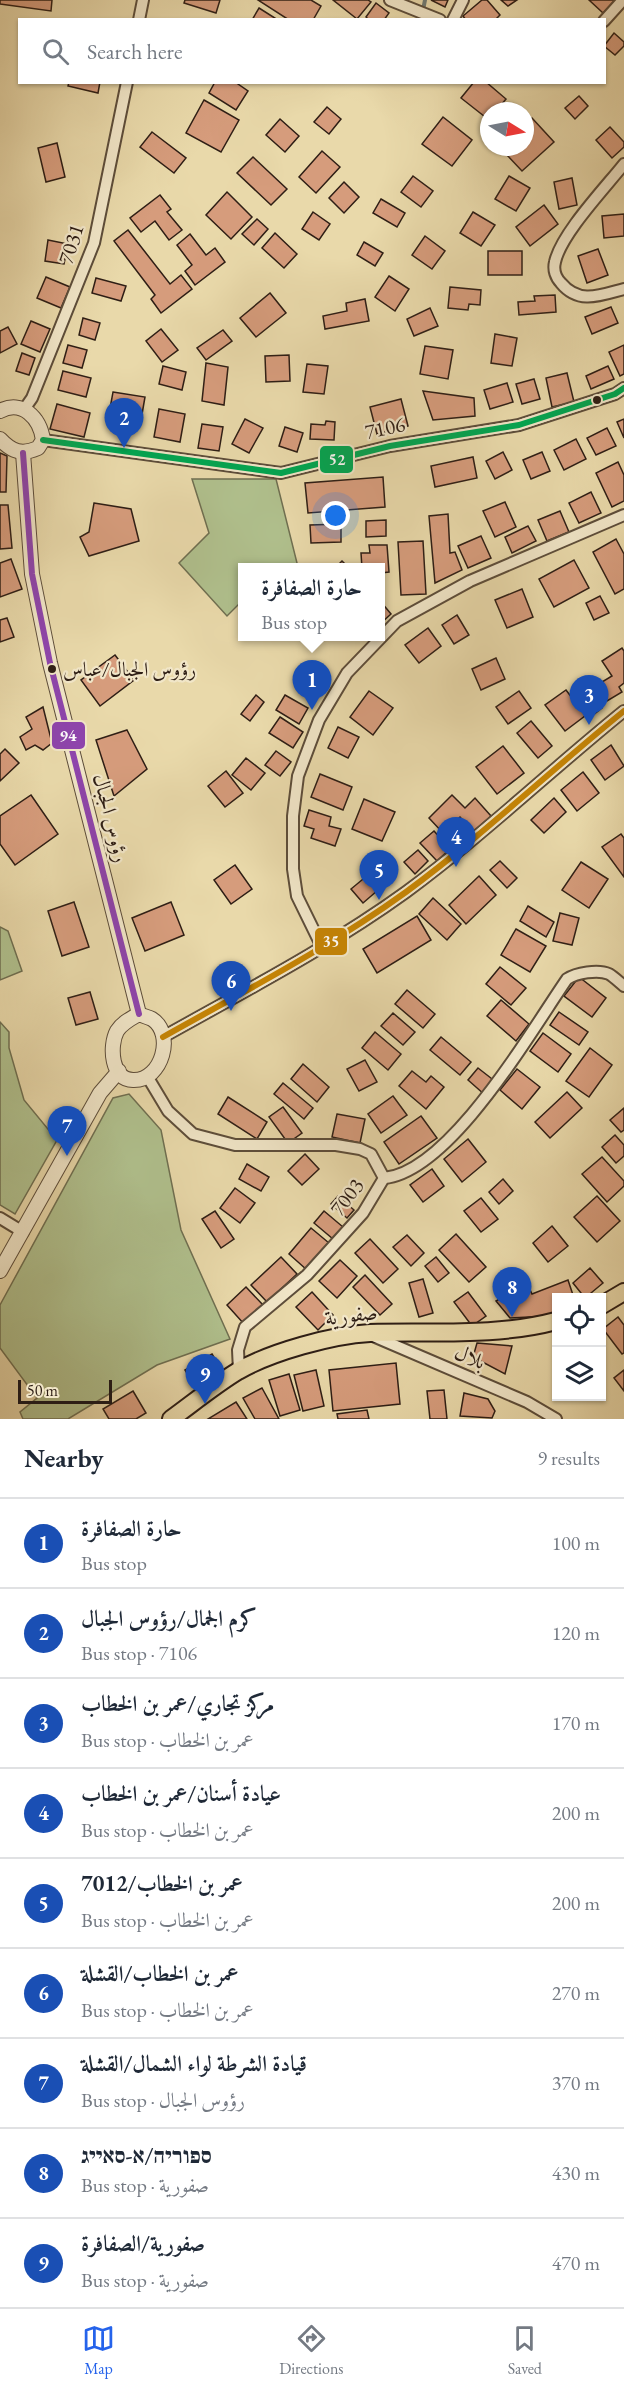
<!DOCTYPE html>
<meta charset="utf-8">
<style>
body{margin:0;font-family:"EB Garamond",Amiri,"Frank Ruhl Libre",serif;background:#f6f6f7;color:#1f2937}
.controls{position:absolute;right:18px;bottom:18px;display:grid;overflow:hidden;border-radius:0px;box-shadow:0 2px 4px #0004}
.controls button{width:54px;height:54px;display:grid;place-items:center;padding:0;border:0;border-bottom:2px solid #e0e1e3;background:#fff;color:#1f2937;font:30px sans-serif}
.compass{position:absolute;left:480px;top:102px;width:54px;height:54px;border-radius:50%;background:#fff;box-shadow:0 2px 4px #0004;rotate:100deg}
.scale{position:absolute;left:18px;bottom:15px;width:94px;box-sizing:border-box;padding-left:6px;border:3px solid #2e1e15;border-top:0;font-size:16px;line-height:21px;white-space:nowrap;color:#2e1e15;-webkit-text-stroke:4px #f1e6c8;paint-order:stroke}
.you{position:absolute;left:336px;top:516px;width:21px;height:21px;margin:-15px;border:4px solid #fff;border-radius:50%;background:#1a73e8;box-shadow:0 0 0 9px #1a73e833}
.badge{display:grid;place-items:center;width:39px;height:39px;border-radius:50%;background:#2563eb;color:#fff;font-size:20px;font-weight:700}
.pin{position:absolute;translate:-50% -50px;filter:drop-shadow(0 2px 3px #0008)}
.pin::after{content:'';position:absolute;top:32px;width:21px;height:18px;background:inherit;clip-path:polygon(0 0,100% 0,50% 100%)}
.popup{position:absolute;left:238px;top:563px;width:147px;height:78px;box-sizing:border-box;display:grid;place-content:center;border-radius:0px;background:#fff;filter:drop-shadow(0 2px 4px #0005);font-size:20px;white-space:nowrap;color:#747a83}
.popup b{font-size:22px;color:#1f2937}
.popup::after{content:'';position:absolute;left:50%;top:100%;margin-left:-12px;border:12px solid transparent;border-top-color:#fff}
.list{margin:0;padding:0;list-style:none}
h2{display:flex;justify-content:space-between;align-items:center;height:78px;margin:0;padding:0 24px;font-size:26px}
h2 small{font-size:20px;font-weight:400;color:#747a83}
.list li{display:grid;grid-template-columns:39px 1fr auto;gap:18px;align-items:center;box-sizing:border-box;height:90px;padding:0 24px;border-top:2px solid #e0e1e3}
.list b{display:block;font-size:22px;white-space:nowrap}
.list p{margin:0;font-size:20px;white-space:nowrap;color:#747a83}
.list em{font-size:20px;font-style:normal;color:#747a83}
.icon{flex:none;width:33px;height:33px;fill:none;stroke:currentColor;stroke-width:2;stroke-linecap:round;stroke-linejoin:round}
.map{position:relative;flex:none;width:624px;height:1419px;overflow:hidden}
.search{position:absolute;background:#fff;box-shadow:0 2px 4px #0004;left:18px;right:18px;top:18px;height:66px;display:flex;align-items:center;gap:15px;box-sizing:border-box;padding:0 21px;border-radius:0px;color:#747a83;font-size:22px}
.sheet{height:888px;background:#fff}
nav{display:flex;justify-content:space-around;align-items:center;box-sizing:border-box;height:84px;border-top:2px solid #e0e1e3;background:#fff;font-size:16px;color:#747a83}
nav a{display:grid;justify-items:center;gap:3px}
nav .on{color:#2563eb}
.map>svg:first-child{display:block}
.green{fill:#b0c08d;stroke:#6f6f51;stroke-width:1.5}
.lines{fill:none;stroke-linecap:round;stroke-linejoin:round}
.stream{stroke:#707a74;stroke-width:4}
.building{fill:#d69c7c;stroke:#2e1e15;stroke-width:1.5}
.minor-casing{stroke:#5d4d3a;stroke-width:14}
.tertiary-casing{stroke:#5d4d3a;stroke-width:16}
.primary-casing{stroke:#2e1e15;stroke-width:20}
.minor{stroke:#f1e6c8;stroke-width:10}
.tertiary{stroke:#f1e6c8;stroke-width:14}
.primary{stroke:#e9d9aa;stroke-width:16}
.bus-1-casing{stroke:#f1e6c8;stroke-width:10}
.bus-2-casing{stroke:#f1e6c8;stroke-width:10}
.bus-3-casing{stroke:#f1e6c8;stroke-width:10}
.bus-1{stroke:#00a651;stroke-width:6}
.bus-2{stroke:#c58405;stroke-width:6}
.bus-3{stroke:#8e44ad;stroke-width:6}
.bus-dot{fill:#2e1e15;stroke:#f1e6c8;stroke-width:2}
.labels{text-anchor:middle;stroke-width:4.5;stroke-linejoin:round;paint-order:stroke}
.bus-label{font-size:20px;fill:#2e1e15;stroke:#f1e6c8;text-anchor:start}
.street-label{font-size:21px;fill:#2e1e15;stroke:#f1e6c8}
.line-badge{stroke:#f1e6c8;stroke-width:2}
.badge-label{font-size:16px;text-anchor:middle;font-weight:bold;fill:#fff}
</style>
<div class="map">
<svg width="624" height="1419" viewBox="0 0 624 1419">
<rect width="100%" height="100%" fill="#e9d9aa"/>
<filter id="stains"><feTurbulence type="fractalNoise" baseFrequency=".00333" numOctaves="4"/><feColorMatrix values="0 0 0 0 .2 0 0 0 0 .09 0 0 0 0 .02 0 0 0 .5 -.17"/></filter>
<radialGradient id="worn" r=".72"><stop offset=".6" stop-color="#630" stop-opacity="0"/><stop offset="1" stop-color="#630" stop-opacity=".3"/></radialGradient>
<g class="green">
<path d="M192 479H276L298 567 243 568V600L227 616 179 563 209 533Z"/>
<path d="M0 927 8 931 22 971 0 980Z"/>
<path d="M0 1022 9 1032V1048L24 1100 57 1140 15 1214 0 1205Z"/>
<path d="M129 1094 161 1130 181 1230 230 1339 157 1365 68 1419H23L20 1412 37 1398 0 1348V1305L113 1098Z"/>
</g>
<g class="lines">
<path class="stream" d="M421 20 425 0"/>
</g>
<g class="building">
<path d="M0 0H52L51 11 0 4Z"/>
<path d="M185 0H220L216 13 184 3Z"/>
<path d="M258 0H311L321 6 313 20H289Z"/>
<path d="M333 0H368L371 2 357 19Z"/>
<path d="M431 0H448L445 7Z"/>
<path d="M482 0H487L500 15 495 20H466L463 16Z"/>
<path d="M501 0H517L508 6Z"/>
<path d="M589 0H615L603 13Z"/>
<path d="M376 3 389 13 384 20H369L366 17Z"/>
<path d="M259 8 278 20H252Z"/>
<path d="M614 33 624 42V46L615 55 604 46Z"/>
<path d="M69 82H100L98 93 68 86Z"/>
<path d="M215 82H235L248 91 236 110 209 93Z"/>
<path d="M474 82H486L506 99 496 111H489V120L461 98Z"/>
<path d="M579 96 588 106 575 119 565 108Z"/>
<path d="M204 100 239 120 221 152 186 133Z"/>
<path d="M327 107 341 119 329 134 314 122Z"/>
<path d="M443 117 472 140 452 166 422 144Z"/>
<path d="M532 118 554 142 522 171 506 154 511 149 508 147H525V125Z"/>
<path d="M280 119 299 136 285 152 266 135Z"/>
<path d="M610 127 624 142V147L612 158 596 140Z"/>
<path d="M152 132 186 158 174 173 140 147Z"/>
<path d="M57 143 65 177 46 182 38 148Z"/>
<path d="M322 151 340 167 316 193 299 177Z"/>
<path d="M253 157 287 189 271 205 237 173Z"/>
<path d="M413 176 433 191 421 207 401 192Z"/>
<path d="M509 176 530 188 516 211 495 199Z"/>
<path d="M572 178 577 205 559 209 554 182Z"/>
<path d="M344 182 359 197 344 213 329 198Z"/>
<path d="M227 192 252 217 231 239 206 215Z"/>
<path d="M160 195 171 209 167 212 182 230 169 240 155 221 141 232 130 218Z"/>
<path d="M381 199 405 213 397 227 373 213Z"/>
<path d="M544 205 558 224 530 246 516 227Z"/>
<path d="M313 212 330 224 319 240 302 229Z"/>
<path d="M473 212 495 225 481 246 460 233Z"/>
<path d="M624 214V236L604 238 602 216Z"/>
<path d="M257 219 268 229 254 245 242 234Z"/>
<path d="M128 230 170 284 181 275 192 289 161 313 151 299 155 295 114 241Z"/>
<path d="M275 233 297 254 284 268 262 248Z"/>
<path d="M190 234 206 255 215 248 225 262 195 285 185 271 192 265 177 245Z"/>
<path d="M425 236 445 251 432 269 412 255Z"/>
<path d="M48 240 68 244 64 264 45 261Z"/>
<path d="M364 242 383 253 375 266 357 255Z"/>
<path d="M598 249 608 275 587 283 578 256Z"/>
<rect x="488" y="251" width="34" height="24"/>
<path d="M389 276 409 289 395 311 375 297Z"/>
<path d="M46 277 70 287 61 308 37 298Z"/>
<path d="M96 278 126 286 121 301 92 293Z"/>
<path d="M450 287 481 290 480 305 469 304 468 310 448 308Z"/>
<path d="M270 293 286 313 256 337 240 318Z"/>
<path d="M555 295 556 312 519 315 518 302 535 301 534 296Z"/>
<path d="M365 299 369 321 325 329 323 316 347 311 346 303Z"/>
<path d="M611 307 618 323 592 334 585 317Z"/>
<path d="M430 308 438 326 414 336 407 319Z"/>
<path d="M83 318 100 323 95 340 79 335Z"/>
<path d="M31 321 50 329 40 352 21 344Z"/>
<path d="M8 327 17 344 0 353V331Z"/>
<path d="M161 329 178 350 162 362 146 341Z"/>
<path d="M223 330 232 341 206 360 197 348Z"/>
<path d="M495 334 517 338 512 366 491 363Z"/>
<path d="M68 345 87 350 82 368 63 363Z"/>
<path d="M624 345V374L620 376 609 352Z"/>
<path d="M425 346 453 350 448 379 420 374Z"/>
<path d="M22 353 35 358 29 375 16 371Z"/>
<path d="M289 355 290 381 266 382 265 356Z"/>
<path d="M206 363 228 367 224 405 202 401Z"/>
<path d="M307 364 328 366 324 394 303 392Z"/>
<path d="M163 366 186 372 182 390 159 384Z"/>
<path d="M608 366 614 379 591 389 586 376Z"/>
<path d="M63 371 91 378 86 397 58 390Z"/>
<path d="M567 373 574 402 552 407 546 378Z"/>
<path d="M534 379 540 399 522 404 516 384Z"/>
<path d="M507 383 513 402 490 409 484 390Z"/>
<path d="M423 391 474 398 475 416 433 420Z"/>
<path d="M113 392 145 397 141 420 109 414Z"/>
<path d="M401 399 408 426 377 434 370 407Z"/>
<path d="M57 404 90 413 84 437 50 429Z"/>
<path d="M159 409 185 414 180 442 154 437Z"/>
<path d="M245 419 263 428 249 453 232 444Z"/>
<path d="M624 419V438L617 422Z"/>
<path d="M326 421 335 422 334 440 310 439 311 424 325 425Z"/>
<path d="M202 424 223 427 219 451 198 448Z"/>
<path d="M285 427 303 433 297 452 279 446Z"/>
<path d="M607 428 616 446 596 455 587 438Z"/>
<path d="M576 439 586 459 564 470 554 450Z"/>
<path d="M503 452 512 470 495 479 486 461Z"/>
<path d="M542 452 550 471 531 479 523 460Z"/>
<path d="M0 453 7 456 6 492H0Z"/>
<path d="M473 457 477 478 435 487 431 466Z"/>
<path d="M618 462 624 475V501L612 507 596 473Z"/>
<path d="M383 477 385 507 308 513 305 483Z"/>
<path d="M591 492 601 513 579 523 569 503Z"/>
<path d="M505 502 516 527 495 537 483 511Z"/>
<path d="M94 503 131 509 139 541 89 556 80 537 89 532Z"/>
<path d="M0 505H8L12 548 0 549Z"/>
<path d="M560 511 569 532 547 541 538 520Z"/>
<path d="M448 514 450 553 455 552 462 570 435 583 429 516Z"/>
<path d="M386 520V536L366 537V521Z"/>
<path d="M341 524V542L311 543 310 525Z"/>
<path d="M528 526 536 541 512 553 505 537Z"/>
<path d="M481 536 491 558 468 568 458 546Z"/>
<path d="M616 539 624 554V589L615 594 593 552Z"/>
<path d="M423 541 426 594 401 595 398 542Z"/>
<path d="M369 545H387L389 572 381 573V568H362L361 553H370Z"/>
<path d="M11 559 22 589 0 597V563Z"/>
<path d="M574 560 589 588 554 607 539 579Z"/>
<path d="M342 561 349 568H335Z"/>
<path d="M522 589 533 617 507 628 495 600Z"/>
<path d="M600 596 609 613 594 620 586 603Z"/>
<path d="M381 602 391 614 381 623Z"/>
<path d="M457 615 469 635 454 644 442 625Z"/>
<path d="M7 618 14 637 0 642V620Z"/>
<path d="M428 628 441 646 419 663 405 645Z"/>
<path d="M622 648 624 651V683L619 687 622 692 607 701 597 685 612 676 602 661Z"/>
<path d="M115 655 134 680 100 706 81 680Z"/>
<path d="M496 658 505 679 481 690 472 669Z"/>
<path d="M566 690 572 698 582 691 588 699 592 696 602 708 588 719 585 716 565 731 545 705Z"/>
<path d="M369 691 393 708 373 735 350 717Z"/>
<path d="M519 691 531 708 508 724 496 707Z"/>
<path d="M256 695 264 702 250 721 241 714Z"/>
<path d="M285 695 308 708 299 724 276 710Z"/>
<path d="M43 707 52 743 43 750 35 745 26 750 20 737 32 729 26 717Z"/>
<path d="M280 717 303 732 293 748 269 733Z"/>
<path d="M531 721 552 746 538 758 517 733Z"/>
<path d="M338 727 359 737 348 758 328 748Z"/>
<path d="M127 730 147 769 114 796 96 740Z"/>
<path d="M611 745 624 766 605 780 591 760Z"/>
<path d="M503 746 524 773 497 794 476 767Z"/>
<path d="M5 749 19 763 0 781V754Z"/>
<path d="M276 751 291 762 280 776 265 765Z"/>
<path d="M246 758 265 773 251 790 232 775Z"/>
<path d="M226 771 243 793 225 807 208 786Z"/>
<path d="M583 772 599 793 577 811 561 790Z"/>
<path d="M320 774 352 787 343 810 311 797Z"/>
<path d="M31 795 58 834 15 865 0 844V816Z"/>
<path d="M452 795 465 808 475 798 491 816 473 832 460 817 443 833 429 818Z"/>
<path d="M554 798 566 812 544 833 531 820Z"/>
<path d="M364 799 395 812 382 841 352 829Z"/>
<path d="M309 810 331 817 329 826 341 829 335 846 311 838 314 829 304 826Z"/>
<path d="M434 831 450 849 437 861 420 843Z"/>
<path d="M621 834 624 838V877L602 847Z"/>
<path d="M418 850 428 861 415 874 404 862Z"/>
<path d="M500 861 517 878 507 888 490 870Z"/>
<path d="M581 862 608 879 589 908 562 890Z"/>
<path d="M235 865 252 889 231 904 214 880Z"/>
<path d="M374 870 385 884 363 903 351 889Z"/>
<path d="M479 876 496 895 466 924 449 905Z"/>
<path d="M433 898 461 924 447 940 419 914Z"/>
<path d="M74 902 89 947 62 956 48 911Z"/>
<path d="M171 902 184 935 145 951 132 918Z"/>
<path d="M528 906 554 922 546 937 520 921Z"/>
<path d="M560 913 579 918 572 945 553 941Z"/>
<path d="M417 916 431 940 377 973 363 949Z"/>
<path d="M516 929 546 946 530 972 501 955Z"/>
<path d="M500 967 526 988 511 1005 486 984Z"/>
<path d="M579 977 606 998 592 1017 564 996Z"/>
<path d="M407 990 435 1014 423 1028 395 1004Z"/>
<path d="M90 992 98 1019 76 1025 68 998Z"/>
<path d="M501 1000 529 1024 516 1041 487 1016Z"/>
<path d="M559 1012 588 1032 579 1045 550 1025Z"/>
<path d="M393 1013 415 1032 403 1045 381 1026Z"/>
<path d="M375 1032 401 1054 388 1070 362 1048Z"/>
<path d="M543 1033 571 1054 558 1072 530 1051Z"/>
<path d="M441 1037 471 1062 460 1075 430 1050Z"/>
<path d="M590 1048 612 1065 589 1097 566 1081Z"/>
<path d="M365 1060 377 1082 359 1091 347 1069Z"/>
<path d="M303 1064 329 1087 317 1102 291 1079Z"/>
<path d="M478 1068 496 1082 485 1095 468 1080Z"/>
<path d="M517 1069 540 1087 522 1109 500 1090Z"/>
<path d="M412 1071 426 1082 431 1076 444 1087 426 1109 399 1086Z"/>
<path d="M283 1083 313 1108 304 1119 274 1094Z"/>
<path d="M567 1092 582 1108 550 1138 535 1122Z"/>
<path d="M393 1096 407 1115 381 1133 368 1114Z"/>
<path d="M228 1097 267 1122 257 1139 218 1114Z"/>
<path d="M283 1107 302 1133 288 1143 269 1117Z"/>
<path d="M624 1108V1130L621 1132 610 1120Z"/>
<path d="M337 1114 365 1119 360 1143 332 1137Z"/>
<path d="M421 1116 437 1138 399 1164 384 1142Z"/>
<path d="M615 1135 624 1145V1156L616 1163 602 1147Z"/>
<path d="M468 1139 486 1162 462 1182 444 1159Z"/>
<path d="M305 1154 319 1169 302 1185 288 1171Z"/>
<path d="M602 1157 624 1181V1186L607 1202 582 1174Z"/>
<path d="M247 1164 269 1177 261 1191 239 1179Z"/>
<path d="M432 1169 444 1186 423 1202 410 1185Z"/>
<path d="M503 1179 513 1191 499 1204 489 1192Z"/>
<path d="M235 1188 255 1203 240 1223 220 1208Z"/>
<path d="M338 1196 354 1210 347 1218 331 1204Z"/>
<path d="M597 1196 620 1221 597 1242 574 1217Z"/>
<path d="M481 1198 498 1219 481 1232 464 1211Z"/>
<path d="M215 1211 234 1239 221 1248 202 1219Z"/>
<path d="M324 1211 343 1227 333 1239 314 1223Z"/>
<path d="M552 1226 568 1246 548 1262 533 1243Z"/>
<path d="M311 1228 329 1243 307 1270 289 1254Z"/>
<path d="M456 1234 486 1267 469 1282 439 1250Z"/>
<path d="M407 1235 424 1253 411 1266 393 1247Z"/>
<path d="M370 1239 398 1269 383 1283 355 1253Z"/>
<path d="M281 1257 297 1274 267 1302 251 1285Z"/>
<path d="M436 1257 449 1273 438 1282 425 1266Z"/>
<path d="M340 1260 357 1276 337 1298 319 1281Z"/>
<path d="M590 1268 603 1283 585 1298 573 1283Z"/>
<path d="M365 1275 392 1304 380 1315 353 1287Z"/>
<path d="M423 1279 433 1313 419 1317 409 1283Z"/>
<path d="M568 1280 574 1298H556V1314L548 1316 510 1318 496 1301 527 1283 532 1294Z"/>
<path d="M246 1287 263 1305 244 1324 227 1305Z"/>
<path d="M312 1292 333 1315 318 1330 296 1307Z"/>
<path d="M468 1292 486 1316 472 1326 454 1302Z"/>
<path d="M618 1317 624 1325V1353L622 1354 603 1329Z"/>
<path d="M477 1343 512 1346 505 1374 473 1357Z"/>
<path d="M212 1354 222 1371 195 1387 185 1370Z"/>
<path d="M396 1363 400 1404 333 1411 329 1370Z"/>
<path d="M316 1370 324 1406 303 1411 294 1375Z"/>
<path d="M624 1370V1391L614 1378Z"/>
<path d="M289 1374 300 1410 280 1416 269 1380Z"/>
<path d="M262 1388 279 1419H255L243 1398Z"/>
<path d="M444 1390 447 1419H430L427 1391Z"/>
<path d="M133 1391 146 1413 136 1419H109L103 1409Z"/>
<path d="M464 1393 488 1399 495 1411 492 1418 460 1416Z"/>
<path d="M236 1402 247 1419H208Z"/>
<path d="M367 1410 369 1419H338L337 1414Z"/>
</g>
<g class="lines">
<defs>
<g id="minor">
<path d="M390 0 440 20"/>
<path d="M139 20 143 0"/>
<path d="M453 20 463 0"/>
<path d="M604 21 623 0"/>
<path d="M624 164C605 188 561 234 555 262 553 270 556 278 561 283 579 305 601 295 624 289"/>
<path d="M25 408 32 398 94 243 127 82"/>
<path d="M43 440 281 473 390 446 519 425 615 394 624 388"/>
<path d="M322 947 297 896 293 869V816L298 776 319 720 347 673 397 621 470 581 624 515"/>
<path d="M163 1037C245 991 330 947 406 892 482 836 551 770 624 711"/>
<path d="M147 1076 168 1111 193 1134 235 1145H336L360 1149 371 1154 384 1178 363 1213 307 1275 245 1327 238 1350 239 1371"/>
<path d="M384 1178C450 1172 531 1031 567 979 576 973 598 969 609 974 614 977 619 982 624 986"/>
<path d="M0 1218 23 1232"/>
<path d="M373 1336 527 1402 556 1419"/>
</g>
<g id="tertiary">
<path d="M0 411C22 399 40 418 43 440L38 448C22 455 12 452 0 439"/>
<path d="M23 453 32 574 50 663 139 1014"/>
<path d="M139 1014C143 1016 148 1017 152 1019 175 1034 162 1080 134 1080 111 1081 109 1046 117 1031 122 1023 130 1019 139 1014Z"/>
<path d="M0 1271 100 1093 119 1071"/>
</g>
<g id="primary">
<path d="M602 1305 624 1292"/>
<path d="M171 1419C193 1403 215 1385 238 1371 271 1352 332 1335 370 1333 431 1331 496 1337 556 1321"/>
</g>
</defs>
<use href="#minor" class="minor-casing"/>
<use href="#tertiary" class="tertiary-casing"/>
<use href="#primary" class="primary-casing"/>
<use href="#minor" class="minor"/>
<use href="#tertiary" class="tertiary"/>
<use href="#primary" class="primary"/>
<defs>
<path id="bus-1" d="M43 440 281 473 390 446 519 425 615 394 624 388"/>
<path id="bus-2" d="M163 1037C245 991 330 947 406 892 482 836 551 770 624 711"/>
<path id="bus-3" d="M23 453 32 574 50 663 139 1014"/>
</defs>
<use href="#bus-1" class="bus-1-casing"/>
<use href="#bus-2" class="bus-2-casing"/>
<use href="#bus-3" class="bus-3-casing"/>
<use href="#bus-1" class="bus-1"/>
<use href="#bus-2" class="bus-2"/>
<use href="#bus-3" class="bus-3"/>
</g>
<g class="bus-dot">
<circle cx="597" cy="400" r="5"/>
<circle cx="52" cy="669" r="5"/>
</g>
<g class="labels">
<g class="bus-label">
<text x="63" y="676">رؤوس الجبال/عباس</text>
</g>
<g class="street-label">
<text transform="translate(71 244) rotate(-72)" y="7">7031</text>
<text transform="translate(385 428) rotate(-12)" y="7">7106</text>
<text transform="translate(111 818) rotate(76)" y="7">رؤوس الجبال</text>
<text transform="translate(347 1197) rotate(-53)" y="7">7003</text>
<text transform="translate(351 1315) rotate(-7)" y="7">صفورية</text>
<text transform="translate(470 1357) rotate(23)" y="7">بلال</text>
</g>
</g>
<g class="line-badge">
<rect x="319" y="445" width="35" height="29" rx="6" fill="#00a651"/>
<rect x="51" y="721" width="35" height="29" rx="6" fill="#8e44ad"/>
<rect x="314" y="927" width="34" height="29" rx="6" fill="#c58405"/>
</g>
<g class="badge-label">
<text x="337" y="465">52</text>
<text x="68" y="741">94</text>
<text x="331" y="947">35</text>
</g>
<rect width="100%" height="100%" filter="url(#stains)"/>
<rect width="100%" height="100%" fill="url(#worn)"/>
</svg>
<div class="controls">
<button><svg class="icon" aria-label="locate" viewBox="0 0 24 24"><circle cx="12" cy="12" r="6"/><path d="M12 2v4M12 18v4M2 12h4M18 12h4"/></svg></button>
<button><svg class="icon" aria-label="layers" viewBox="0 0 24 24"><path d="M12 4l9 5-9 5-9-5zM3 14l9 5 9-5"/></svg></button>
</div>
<svg class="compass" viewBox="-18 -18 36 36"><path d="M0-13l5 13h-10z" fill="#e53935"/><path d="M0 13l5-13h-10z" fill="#747a83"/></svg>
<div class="scale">50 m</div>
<div class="you"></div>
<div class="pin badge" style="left:312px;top:710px;background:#1a4fb4">1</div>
<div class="popup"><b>حارة الصفافرة</b>Bus stop</div>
<div class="pin badge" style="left:124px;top:448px;background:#1a4fb4">2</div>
<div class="pin badge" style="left:589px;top:725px;background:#1a4fb4">3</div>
<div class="pin badge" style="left:456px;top:867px;background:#1a4fb4">4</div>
<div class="pin badge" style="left:379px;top:900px;background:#1a4fb4">5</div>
<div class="pin badge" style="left:231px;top:1011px;background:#1a4fb4">6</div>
<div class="pin badge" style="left:67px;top:1156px;background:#1a4fb4">7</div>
<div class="pin badge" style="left:512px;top:1317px;background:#1a4fb4">8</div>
<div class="pin badge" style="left:205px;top:1404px;background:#1a4fb4">9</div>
<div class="search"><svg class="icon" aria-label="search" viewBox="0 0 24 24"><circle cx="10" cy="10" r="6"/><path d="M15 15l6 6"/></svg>Search here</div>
</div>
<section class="sheet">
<h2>Nearby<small>9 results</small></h2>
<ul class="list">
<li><span class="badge" style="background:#1a4fb4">1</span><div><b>حارة الصفافرة</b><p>Bus stop</p></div><em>100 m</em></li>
<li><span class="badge" style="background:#1a4fb4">2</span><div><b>كرم الجمال/رؤوس الجبال</b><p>Bus stop · 7106</p></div><em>120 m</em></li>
<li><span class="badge" style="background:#1a4fb4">3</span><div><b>مركز تجاري/عمر بن الخطاب</b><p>Bus stop · عمر بن الخطاب</p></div><em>170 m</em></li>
<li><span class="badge" style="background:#1a4fb4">4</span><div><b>عيادة أسنان/عمر بن الخطاب</b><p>Bus stop · عمر بن الخطاب</p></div><em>200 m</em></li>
<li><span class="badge" style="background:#1a4fb4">5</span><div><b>7012/عمر بن الخطاب</b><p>Bus stop · عمر بن الخطاب</p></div><em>200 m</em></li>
<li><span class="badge" style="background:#1a4fb4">6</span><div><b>عمر بن الخطاب/القشلة</b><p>Bus stop · عمر بن الخطاب</p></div><em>270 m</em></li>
<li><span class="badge" style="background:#1a4fb4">7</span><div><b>قيادة الشرطة لواء الشمال/القشلة</b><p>Bus stop · رؤوس الجبال</p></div><em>370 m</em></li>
<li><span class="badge" style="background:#1a4fb4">8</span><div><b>ספוריה/א-סאייג</b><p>Bus stop · صفورية</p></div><em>430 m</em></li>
<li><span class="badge" style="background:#1a4fb4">9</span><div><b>صفورية/الصفافرة</b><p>Bus stop · صفورية</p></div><em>470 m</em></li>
</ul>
</section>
<nav>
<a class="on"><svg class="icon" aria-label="map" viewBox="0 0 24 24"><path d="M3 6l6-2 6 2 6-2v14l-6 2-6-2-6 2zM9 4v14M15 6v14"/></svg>Map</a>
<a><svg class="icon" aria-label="directions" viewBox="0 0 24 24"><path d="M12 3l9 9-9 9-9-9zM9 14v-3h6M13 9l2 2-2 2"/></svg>Directions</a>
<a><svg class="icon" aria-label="saved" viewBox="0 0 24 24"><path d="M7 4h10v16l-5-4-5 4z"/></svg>Saved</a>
</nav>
